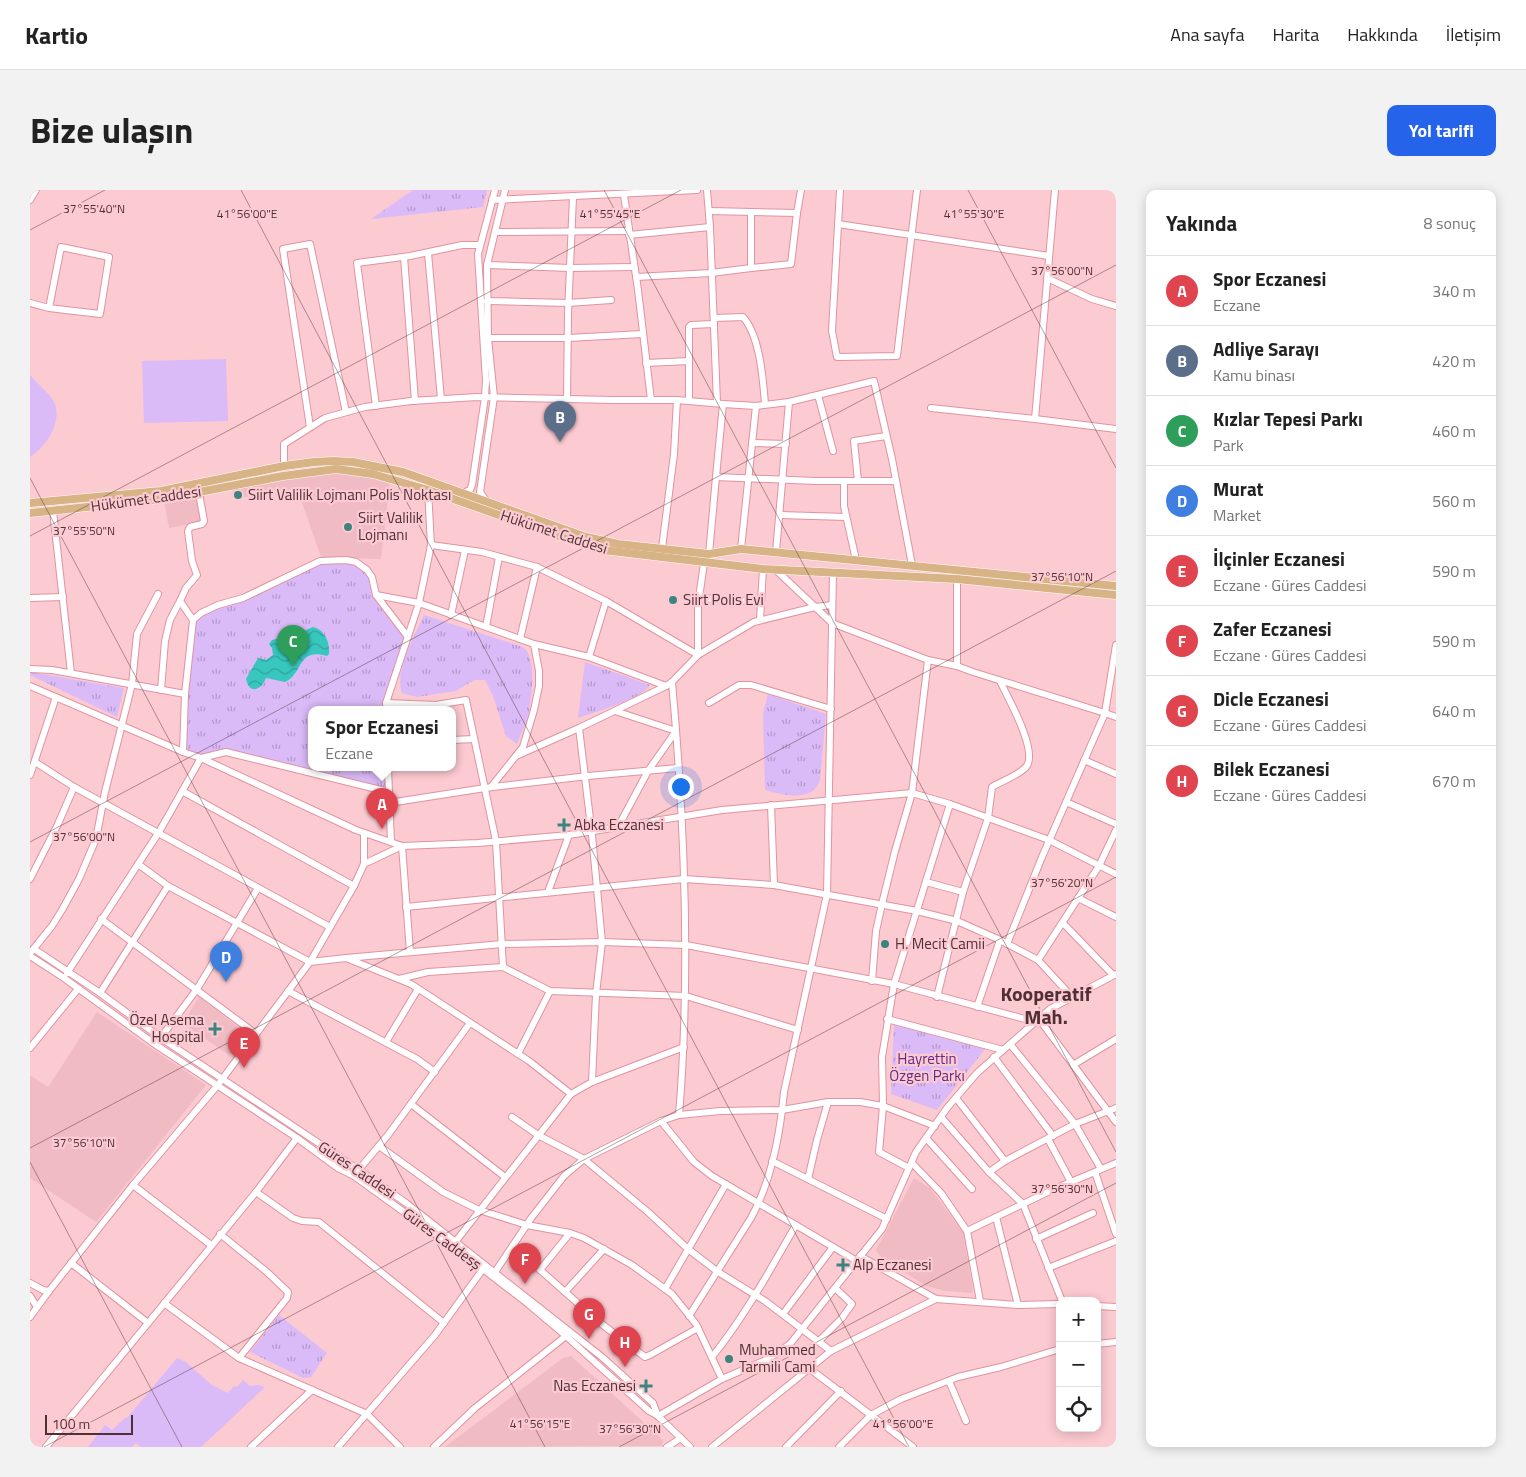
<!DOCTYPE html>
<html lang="tr">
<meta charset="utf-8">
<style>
body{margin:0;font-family:"Titillium Web",sans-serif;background:#f2f2f2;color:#222}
.controls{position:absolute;right:15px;bottom:15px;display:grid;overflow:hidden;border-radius:10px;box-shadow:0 2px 12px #0003}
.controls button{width:45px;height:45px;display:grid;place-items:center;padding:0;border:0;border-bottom:1px solid #e0e0e0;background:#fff;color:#222;font:25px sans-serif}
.scale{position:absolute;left:15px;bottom:12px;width:88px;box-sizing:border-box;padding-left:5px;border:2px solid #503035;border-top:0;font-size:14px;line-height:18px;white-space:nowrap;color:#503035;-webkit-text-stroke:4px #fccad1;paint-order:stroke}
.you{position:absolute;left:650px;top:596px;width:18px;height:18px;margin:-12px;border:4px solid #fff;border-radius:50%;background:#1a73e8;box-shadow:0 0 0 8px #1a73e833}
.badge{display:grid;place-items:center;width:32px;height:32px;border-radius:50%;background:#2563eb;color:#fff;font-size:16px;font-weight:700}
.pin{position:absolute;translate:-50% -41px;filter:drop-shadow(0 1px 2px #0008)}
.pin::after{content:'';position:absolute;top:26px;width:18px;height:15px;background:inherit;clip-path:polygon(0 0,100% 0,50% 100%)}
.popup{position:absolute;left:278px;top:516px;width:148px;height:65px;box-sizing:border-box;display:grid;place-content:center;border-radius:10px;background:#fff;filter:drop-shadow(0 1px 4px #0005);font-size:16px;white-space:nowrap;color:#767676}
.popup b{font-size:19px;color:#222}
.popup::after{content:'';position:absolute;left:50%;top:100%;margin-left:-10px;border:10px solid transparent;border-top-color:#fff}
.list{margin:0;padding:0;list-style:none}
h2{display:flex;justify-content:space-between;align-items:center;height:65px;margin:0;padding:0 20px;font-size:21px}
h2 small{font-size:16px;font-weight:400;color:#767676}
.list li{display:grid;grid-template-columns:32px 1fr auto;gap:15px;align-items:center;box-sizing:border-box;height:70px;padding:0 20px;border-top:1px solid #e0e0e0}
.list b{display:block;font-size:19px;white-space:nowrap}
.list p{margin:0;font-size:16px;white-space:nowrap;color:#767676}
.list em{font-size:16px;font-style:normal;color:#767676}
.icon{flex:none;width:28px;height:28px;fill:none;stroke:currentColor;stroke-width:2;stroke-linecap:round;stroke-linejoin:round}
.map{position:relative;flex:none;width:1086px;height:1257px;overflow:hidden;border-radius:10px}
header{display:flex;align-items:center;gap:30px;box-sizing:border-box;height:70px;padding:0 25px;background:#fff;border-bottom:1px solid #e0e0e0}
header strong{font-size:24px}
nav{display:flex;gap:28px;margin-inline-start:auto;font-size:18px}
.intro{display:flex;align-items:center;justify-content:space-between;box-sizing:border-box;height:120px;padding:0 30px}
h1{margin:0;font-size:35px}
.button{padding:12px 22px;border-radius:10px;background:#2563eb;color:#fff;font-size:18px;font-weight:700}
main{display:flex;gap:30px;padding:0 30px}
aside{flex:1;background:#fff;border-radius:10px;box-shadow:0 2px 12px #0003}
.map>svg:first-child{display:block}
.built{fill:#f1bbc3}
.grass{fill:#dbbaf8}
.park{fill:url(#park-tufts)}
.water{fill:url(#water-waves)}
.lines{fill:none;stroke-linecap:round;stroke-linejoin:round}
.minor-casing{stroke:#e093a0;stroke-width:8}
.major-casing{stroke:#fff;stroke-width:9}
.minor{stroke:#fff;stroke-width:6}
.major{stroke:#d7b386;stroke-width:8}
.ticks{fill:none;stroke:#503035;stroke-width:1;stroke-opacity:0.45}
.poi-dot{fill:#3d847f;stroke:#fccad1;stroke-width:2}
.labels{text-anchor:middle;stroke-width:4.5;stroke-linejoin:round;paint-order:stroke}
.poi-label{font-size:15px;fill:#503035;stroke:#fccad1;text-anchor:start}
.street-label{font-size:15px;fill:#503035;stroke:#fccad1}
.park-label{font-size:15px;fill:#622b86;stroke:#fccad1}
.district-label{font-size:20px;font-weight:bold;fill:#503035;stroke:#fccad1}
.ticks-label{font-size:12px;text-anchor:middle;fill:#503035;stroke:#fccad1;stroke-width:4.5;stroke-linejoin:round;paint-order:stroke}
</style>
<header>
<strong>Kartio</strong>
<nav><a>Ana sayfa</a><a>Harita</a><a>Hakkında</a><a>İletişim</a></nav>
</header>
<div class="intro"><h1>Bize ulaşın</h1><a class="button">Yol tarifi</a></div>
<main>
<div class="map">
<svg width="1086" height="1257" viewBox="0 0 1086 1257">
<defs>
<pattern id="park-tufts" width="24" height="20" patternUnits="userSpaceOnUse" patternTransform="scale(1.25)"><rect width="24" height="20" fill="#dbbaf8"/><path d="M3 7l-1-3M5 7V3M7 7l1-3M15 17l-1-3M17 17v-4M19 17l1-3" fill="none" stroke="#b498ca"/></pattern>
<pattern id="water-waves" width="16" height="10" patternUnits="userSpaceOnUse" patternTransform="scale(1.25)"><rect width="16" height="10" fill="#37c7be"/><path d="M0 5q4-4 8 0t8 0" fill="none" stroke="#31a29b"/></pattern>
</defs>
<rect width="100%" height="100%" fill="#fccad1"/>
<g class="built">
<path d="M306 281 360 291 351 369 291 367 268 301 204 308 202 297Z"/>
<path d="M168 305 172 332 139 338 134 311Z"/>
<path d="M169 806 217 844 199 865 153 834Z"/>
<path d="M67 822 176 895 66 1032 0 988V885L18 897Z"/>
<path d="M884 988 900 998 933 1042 943 1100 942 1103 915 1101 896 1096 850 1066 846 1060Z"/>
<path d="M541 1166 633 1250 632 1256 415 1257 533 1168Z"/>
</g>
<g class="grass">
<path d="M196 169 198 231 114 233 112 171Z"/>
<path d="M0 185C6 192 20 204 24 212 33 232 16 257 0 267Z"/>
<path d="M147 1168 156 1172 182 1195 198 1203 204 1196 207 1197 213 1190 220 1196 228 1195 235 1197 171 1257H111L106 1253 102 1257H58L75 1235 82 1240 95 1228H97Z"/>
</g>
<g class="park">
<path d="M383 0H457L453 17 341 29Z"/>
<path d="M316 370 337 380 346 405 378 447 357 520H282V578H358L359 602 196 562 171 568 153 562 163 430 171 423 213 408 290 371Z"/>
<path d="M394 425 493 457C507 468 502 503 499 521 497 532 491 543 487 554L476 546 463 506 455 490H444L426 501 387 507 372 503C364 480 385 446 394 425Z"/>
<path d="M555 472 620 495C611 509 565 522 548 528Z"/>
<path d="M0 482 94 498 87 527 0 485Z"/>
<path d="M738 504 796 524 790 590C783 613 753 605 735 600L733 524Z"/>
<path d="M864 833 956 858 907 920 861 904Z"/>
<path d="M249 1125 297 1163 281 1187 273 1188 220 1162Z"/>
</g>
<path class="water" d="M283 437C295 440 300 452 299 464L297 466C267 457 274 483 255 492L236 488C232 499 220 506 216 489L228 468 236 470 243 465 242 458 239 454 242 450 250 448 254 455H257L262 450 266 453 276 440Z"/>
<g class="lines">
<defs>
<g id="minor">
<path d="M677 0 680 37 687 213"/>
<path d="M810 0 802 141 807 167 867 166 887 0"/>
<path d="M594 5 608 100 621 210"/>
<path d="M0 10 6 0"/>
<path d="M462 10 667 0"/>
<path d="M679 21 767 23 771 0"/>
<path d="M808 34 1019 66"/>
<path d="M466 42 598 41"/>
<path d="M599 45 680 37"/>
<path d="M398 63 411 209"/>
<path d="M374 67 385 211"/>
<path d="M457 75 540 78 604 77"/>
<path d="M721 78 761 74 767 23"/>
<path d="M606 87 681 83 721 78V23"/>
<path d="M1017 88 1062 109 1086 116"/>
<path d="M457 111 538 113 581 110"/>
<path d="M0 113 19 118 70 124 79 67 31 57 19 118"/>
<path d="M684 128 713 127C730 146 733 189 735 214"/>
<path d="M458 148H538L612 144"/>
<path d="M616 173 659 171"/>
<path d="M788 205 803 261"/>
<path d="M537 209 538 124 543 7"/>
<path d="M659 211V137L661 135 684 134"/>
<path d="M346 216 327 73 380 66 432 55H450"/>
<path d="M901 218 1005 229 1025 0"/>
<path d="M1005 229 1086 239"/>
<path d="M280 237 253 59 280 54 316 222"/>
<path d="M722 253 756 254"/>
<path d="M254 276V254L295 228 335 217 381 211 447 207 584 210H647L693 214"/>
<path d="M686 287 693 214 726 216 759 212 844 191 862 269 882 375"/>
<path d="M814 291V316L826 370"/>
<path d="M828 291 824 251 856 246"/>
<path d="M398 300 401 355"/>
<path d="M433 303 440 300 442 295 455 207 456 191 448 64 465 0"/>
<path d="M457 312 450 302 464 207 458 148 457 75 475 0"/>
<path d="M23 321 41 483"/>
<path d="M750 325 816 327"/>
<path d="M632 358 644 264 647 210"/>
<path d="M711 359 726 216"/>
<path d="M746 362 759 212"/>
<path d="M679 364 686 287 786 291H866"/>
<path d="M507 377 576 411 668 465V415L674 373"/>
<path d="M746 380 802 433 898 470 927 476 943 482 1075 523 1086 527"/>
<path d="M927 389V476"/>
<path d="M346 405 389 413 401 355 452 362 507 377 490 449"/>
<path d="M0 408 33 407"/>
<path d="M669 408 731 412"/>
<path d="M150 411 156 398 167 385 162 371 158 341 160 337 172 334 174 331 169 303"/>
<path d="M421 425 435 360"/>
<path d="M730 430 733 379"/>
<path d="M456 437 469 367"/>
<path d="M559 467 576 411"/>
<path d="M0 479 22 480 155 504"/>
<path d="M642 492C655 636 661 781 649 925"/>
<path d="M0 496 153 562 171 568 326 640 372 656 448 653 539 645 692 620 882 603 920 614 1019 650 1086 684"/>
<path d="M131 500 135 451 140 430 150 411 163 430"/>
<path d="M356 513 406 515 436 510 466 651 473 777"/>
<path d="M679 513 709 495H721L801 519"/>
<path d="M357 520 356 513 389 413 504 454 559 467 636 496"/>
<path d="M585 521 646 541"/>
<path d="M549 538 562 645 572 752 566 804 562 892"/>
<path d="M422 550 444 549"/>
<path d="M153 562 155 504 163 430 171 423 188 415 213 408 290 371 316 370 326 372 337 380 342 387 346 405 378 447"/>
<path d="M486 566 549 538 636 496 642 492 668 465 724 432 785 417 802 415"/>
<path d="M1054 570 1086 584"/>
<path d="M5 572 44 597 300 737"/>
<path d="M358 578 361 652"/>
<path d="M0 585 26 507"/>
<path d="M461 597 493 557 504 520 509 496V481L504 454"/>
<path d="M152 601 324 696"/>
<path d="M1036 612 1086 634"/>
<path d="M359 613 455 598 558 586 648 578"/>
<path d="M741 615 744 695"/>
<path d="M588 637 618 581 646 541"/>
<path d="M372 656 380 762"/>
<path d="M108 674 138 696 280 772 316 768 381 794 499 871 541 904"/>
<path d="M334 674 372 656"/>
<path d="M0 689 28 634 44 597"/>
<path d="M896 692 933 702"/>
<path d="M518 702 539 645"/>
<path d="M1048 708 1086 727"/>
<path d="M376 717 654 689 744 695 887 721 927 731 970 750 1008 770 1042 807"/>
<path d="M71 729 226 844"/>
<path d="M1033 733 1083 785"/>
<path d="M977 754 1012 667 1075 523 1086 455"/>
<path d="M4 759 70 803 131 848 332 982 376 1013 572 1167 623 1213 628 1226"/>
<path d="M1 762 22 736 32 720 49 689 66 649 75 602 102 494 107 444 128 404"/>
<path d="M0 766 34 788 126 855 267 948 308 978 324 986 453 1079 497 1113 536 1146 619 1221 628 1226 660 1257"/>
<path d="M316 768 472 754 572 752 656 755 864 794 1006 832"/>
<path d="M1008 770 1069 676 1086 640"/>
<path d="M37 783 129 642 171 568 196 562 359 602"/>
<path d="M369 789 398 782 473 777 520 801 656 806 768 840"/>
<path d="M842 791 846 741 852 714 865 661 882 603 898 470"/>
<path d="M258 801 387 869 405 882"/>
<path d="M70 803 138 696"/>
<path d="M907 807 933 702 958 628 962 597C972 591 989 585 996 577 1009 562 978 508 970 491"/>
<path d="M947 817 970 750"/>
<path d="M857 829 973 860"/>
<path d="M1009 829 1086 932"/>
<path d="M129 850 167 799 228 698"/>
<path d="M356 852 388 799"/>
<path d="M980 854 1045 934 1071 979"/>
<path d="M0 858 48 799"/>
<path d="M488 864 520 801"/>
<path d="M964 867 1023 946"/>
<path d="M1043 875 1086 849"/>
<path d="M926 908 975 971"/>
<path d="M381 914 475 987"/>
<path d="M482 927 508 945 554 969 618 1022 658 1059 688 1082 735 1111 801 1161"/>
<path d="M911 927 959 982 993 1014 1032 1111"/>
<path d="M631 931 664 972 682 986 827 1071"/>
<path d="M896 948 942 999"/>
<path d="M1018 949 1041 992"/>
<path d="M349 956 413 1002 449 1020 497 1035 540 1043 554 1048 602 1075 642 1104 666 1134 692 1189"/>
<path d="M742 971 857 1029"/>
<path d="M882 973 911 1003 937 1041 950 1111"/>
<path d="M879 978 849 962 853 916 852 867 864 794 920 614"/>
<path d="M959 982 975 971 1045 934 1086 918"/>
<path d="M1065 982 1086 1044"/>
<path d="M326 983 358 945 440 833"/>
<path d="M778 989 787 950 798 912"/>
<path d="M103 995 181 1055"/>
<path d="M226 1002 263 1028 272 1031 289 1032 414 1133"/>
<path d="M966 1027 988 1115"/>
<path d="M937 1041 1022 1000 1086 973"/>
<path d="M190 1044 237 1082 258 1102 257 1108 209 1168"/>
<path d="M1006 1049 1063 1023"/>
<path d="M426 1051 541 904 562 892 654 857"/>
<path d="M483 1056 569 1132 615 1167 620 1165 668 1138"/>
<path d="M830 1066 906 1109 988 1115 1030 1114"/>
<path d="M41 1073 118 1133"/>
<path d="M1018 1078 1086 1051"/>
<path d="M510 1080 540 1043"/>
<path d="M463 1085 502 1027 534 986 554 969 631 931 649 925 690 921 752 920 798 912H830L853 916 905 936"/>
<path d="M0 1093 13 1100 19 1101"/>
<path d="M635 1099 696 994"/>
<path d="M535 1102 574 1059"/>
<path d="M0 1106 7 1117"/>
<path d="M134 1113 209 1168 337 1224 370 1257"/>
<path d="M1067 1116 1086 1117"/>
<path d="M753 1124 803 1057"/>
<path d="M659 1126 721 1028C742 990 750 945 754 902L797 704 803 383"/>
<path d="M0 1127 19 1101 103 995 187 896 280 772 324 696 334 674V643"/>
<path d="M789 1151 812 1128 822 1114 805 1098"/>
<path d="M1067 1154 1086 1152"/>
<path d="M682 1167C715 1126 740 1080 766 1035"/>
<path d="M780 1179 883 1257"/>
<path d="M919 1191 936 1231"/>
<path d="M628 1226 692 1189 738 1169 760 1154 852 1039 886 962 917 918 947 883 1020 819 1086 784"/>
<path d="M16 1257 226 1002 267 948"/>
<path d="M221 1257 282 1200"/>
<path d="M308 1257 405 1145 453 1079"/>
<path d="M404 1257 445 1218 536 1146"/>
<path d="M637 1257 651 1248"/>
<path d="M682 1257 801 1161 906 1109"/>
<path d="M756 1257 811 1201"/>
<path d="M809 1257 841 1225 871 1209 928 1187 971 1177 1030 1159"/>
</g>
<g id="major">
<path d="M0 313 131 301 254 276 284 272 303 271 323 272 373 282 556 347 588 354 679 364 711 359 1086 396"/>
<path d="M0 323 133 309 253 286 306 279 343 284 398 300 548 353 573 360 733 379 927 389 1086 405"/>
</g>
</defs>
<use href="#minor" class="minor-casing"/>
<use href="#major" class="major-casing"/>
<use href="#minor" class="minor"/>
<use href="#major" class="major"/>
</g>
<path class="ticks" d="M211 0 879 1257M574 0 1086 962M938 0 1086 278M0 40 75 0M0 288 515 1257M0 346 651 0M0 652 1086 75M0 958 1086 381M0 972 152 1257M14 1257 1086 687M589 1257 1086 993"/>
<g class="poi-dot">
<circle cx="208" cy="305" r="5"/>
<circle cx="318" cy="337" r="5"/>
<circle cx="643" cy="410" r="5"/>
<path d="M531.5 627.5h5v5h5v5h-5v5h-5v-5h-5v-5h5z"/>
<circle cx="855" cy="754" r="5"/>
<path d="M182.5 831.5h5v5h5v5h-5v5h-5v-5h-5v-5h5z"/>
<path d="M810.5 1067.5h5v5h5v5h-5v5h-5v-5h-5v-5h5z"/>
<circle cx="699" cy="1169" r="5"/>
<path d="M613.5 1188.5h5v5h5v5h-5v5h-5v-5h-5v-5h5z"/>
</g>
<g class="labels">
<g class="poi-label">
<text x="218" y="310">Siirt Valilik Lojmanı Polis Noktası</text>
<text x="328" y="333">Siirt Valilik<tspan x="328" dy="17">Lojmanı</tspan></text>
<text x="653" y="415">Siirt Polis Evi</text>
<text x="544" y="640">Abka Eczanesi</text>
<text x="865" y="759">H. Mecit Camii</text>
<text x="174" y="835" text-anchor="end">Özel Asema<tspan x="174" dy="17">Hospital</tspan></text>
<text x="823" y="1080">Alp Eczanesi</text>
<text x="709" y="1165">Muhammed<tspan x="709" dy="17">Tarmili Cami</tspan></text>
<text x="606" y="1201" text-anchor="end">Nas Eczanesi</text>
</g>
<g class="street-label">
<text transform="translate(116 309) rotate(-8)" y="5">Hükümet Caddesi</text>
<text transform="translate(524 342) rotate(18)" y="5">Hükümet Caddesi</text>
<text transform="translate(327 980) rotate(34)" y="5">Güres Caddesi</text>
<text transform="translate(412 1049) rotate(36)" y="5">Güres Caddesş</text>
</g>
<g class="park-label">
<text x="897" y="874">Hayrettin<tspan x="897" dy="17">Özgen Parkı</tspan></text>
</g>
<g class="district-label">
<text x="1016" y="811">Kooperatif<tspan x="1016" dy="23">Mah.</tspan></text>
</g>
</g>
<g class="ticks-label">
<text x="64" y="23">37°55'40"N</text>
<text x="217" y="28">41°56'00"E</text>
<text x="580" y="28">41°55'45"E</text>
<text x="944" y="28">41°55'30"E</text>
<text x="1032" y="85">37°56'00"N</text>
<text x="54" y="345">37°55'50"N</text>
<text x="1032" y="391">37°56'10"N</text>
<text x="54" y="651">37°56'00"N</text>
<text x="1032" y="697">37°56'20"N</text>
<text x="54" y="957">37°56'10"N</text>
<text x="1032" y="1003">37°56'30"N</text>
<text x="510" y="1238">41°56'15"E</text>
<text x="873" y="1238">41°56'00"E</text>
<text x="600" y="1243">37°56'30"N</text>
</g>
</svg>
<div class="controls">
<button>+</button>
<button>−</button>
<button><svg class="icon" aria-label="locate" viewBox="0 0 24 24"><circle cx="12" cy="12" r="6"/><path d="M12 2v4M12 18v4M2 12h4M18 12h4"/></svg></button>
</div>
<div class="scale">100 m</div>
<div class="you"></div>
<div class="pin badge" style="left:352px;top:639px;background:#e0444e">A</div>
<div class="popup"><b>Spor Eczanesi</b>Eczane</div>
<div class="pin badge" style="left:530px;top:252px;background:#5c6f8a">B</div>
<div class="pin badge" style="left:263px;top:476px;background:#2e9e5b">C</div>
<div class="pin badge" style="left:196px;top:792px;background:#3f7fe0">D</div>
<div class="pin badge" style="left:214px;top:878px;background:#e0444e">E</div>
<div class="pin badge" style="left:495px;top:1094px;background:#e0444e">F</div>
<div class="pin badge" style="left:559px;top:1149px;background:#e0444e">G</div>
<div class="pin badge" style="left:595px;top:1177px;background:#e0444e">H</div>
</div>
<aside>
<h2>Yakında<small>8 sonuç</small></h2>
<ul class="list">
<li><span class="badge" style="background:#e0444e">A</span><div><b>Spor Eczanesi</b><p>Eczane</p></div><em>340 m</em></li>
<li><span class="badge" style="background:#5c6f8a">B</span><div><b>Adliye Sarayı</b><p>Kamu binası</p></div><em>420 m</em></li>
<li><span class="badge" style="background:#2e9e5b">C</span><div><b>Kızlar Tepesi Parkı</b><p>Park</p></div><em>460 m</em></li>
<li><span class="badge" style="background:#3f7fe0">D</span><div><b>Murat</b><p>Market</p></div><em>560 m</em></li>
<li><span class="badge" style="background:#e0444e">E</span><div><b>İlçinler Eczanesi</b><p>Eczane · Güres Caddesi</p></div><em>590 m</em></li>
<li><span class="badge" style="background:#e0444e">F</span><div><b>Zafer Eczanesi</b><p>Eczane · Güres Caddesi</p></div><em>590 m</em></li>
<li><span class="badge" style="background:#e0444e">G</span><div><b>Dicle Eczanesi</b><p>Eczane · Güres Caddesi</p></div><em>640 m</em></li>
<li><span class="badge" style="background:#e0444e">H</span><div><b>Bilek Eczanesi</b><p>Eczane · Güres Caddesi</p></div><em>670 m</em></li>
</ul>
</aside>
</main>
